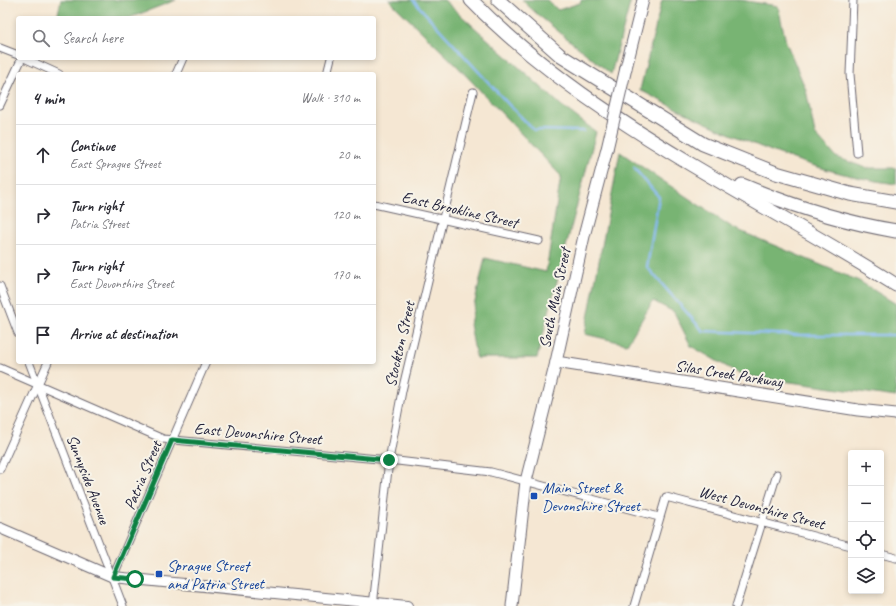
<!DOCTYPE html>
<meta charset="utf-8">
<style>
body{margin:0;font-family:Caveat,sans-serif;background:#f7f7f7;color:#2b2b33}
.controls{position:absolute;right:12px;bottom:12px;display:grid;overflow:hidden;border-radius:4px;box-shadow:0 2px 6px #0003}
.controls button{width:36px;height:36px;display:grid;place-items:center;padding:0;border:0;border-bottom:1px solid #e1e1e2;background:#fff;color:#2b2b33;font:20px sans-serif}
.stop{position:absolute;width:12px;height:12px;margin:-9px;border:3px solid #0b8043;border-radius:50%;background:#fff}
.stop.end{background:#0b8043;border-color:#fff;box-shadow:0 1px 4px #0008}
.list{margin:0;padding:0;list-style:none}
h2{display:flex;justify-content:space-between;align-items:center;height:52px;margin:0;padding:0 16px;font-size:17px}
h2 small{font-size:13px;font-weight:400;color:#7c7c81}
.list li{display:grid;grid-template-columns:26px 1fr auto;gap:12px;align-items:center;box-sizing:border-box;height:60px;padding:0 16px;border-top:1px solid #e1e1e2}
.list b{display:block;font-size:15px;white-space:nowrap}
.list p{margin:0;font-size:13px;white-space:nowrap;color:#7c7c81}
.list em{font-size:13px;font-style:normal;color:#7c7c81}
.icon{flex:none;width:22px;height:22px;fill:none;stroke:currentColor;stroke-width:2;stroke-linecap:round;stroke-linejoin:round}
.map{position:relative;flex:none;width:896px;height:606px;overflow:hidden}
.search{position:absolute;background:#fff;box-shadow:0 2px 6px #0003;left:16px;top:16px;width:360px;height:44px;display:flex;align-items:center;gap:10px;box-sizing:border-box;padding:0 14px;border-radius:4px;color:#7c7c81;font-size:15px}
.panel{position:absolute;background:#fff;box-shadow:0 2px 6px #0003;left:16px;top:72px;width:360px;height:292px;border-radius:4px}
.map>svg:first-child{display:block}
.forest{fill:#78b473;stroke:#4d6b57}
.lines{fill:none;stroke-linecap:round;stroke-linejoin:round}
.stream{stroke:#83b7f0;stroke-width:2.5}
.street-casing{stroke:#6c6770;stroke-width:9}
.secondary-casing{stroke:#6c6770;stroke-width:12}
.primary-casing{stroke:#6c6770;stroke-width:13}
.highway-casing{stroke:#6c6770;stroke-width:15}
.street{stroke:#fff;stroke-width:7}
.secondary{stroke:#fff;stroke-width:10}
.primary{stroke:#fff;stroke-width:11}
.highway{stroke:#fff;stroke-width:13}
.primary-bridge-casing{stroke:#6c6770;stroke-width:13;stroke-linecap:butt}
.primary-bridge{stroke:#fff;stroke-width:11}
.route{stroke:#0b8043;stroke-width:5}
.transit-dot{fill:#1a4fb4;stroke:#f7f3e8;stroke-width:1.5}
.labels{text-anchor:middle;stroke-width:4;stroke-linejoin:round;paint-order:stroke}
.street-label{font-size:16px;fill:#22223b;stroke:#f7f3e8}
.transit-label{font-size:16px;fill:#164399;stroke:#f7f3e8;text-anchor:start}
</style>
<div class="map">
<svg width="896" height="606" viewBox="0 0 896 606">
<rect width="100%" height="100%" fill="#f7f3e8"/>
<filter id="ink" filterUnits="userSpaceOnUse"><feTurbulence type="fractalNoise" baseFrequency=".025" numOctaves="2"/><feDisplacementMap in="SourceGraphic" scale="8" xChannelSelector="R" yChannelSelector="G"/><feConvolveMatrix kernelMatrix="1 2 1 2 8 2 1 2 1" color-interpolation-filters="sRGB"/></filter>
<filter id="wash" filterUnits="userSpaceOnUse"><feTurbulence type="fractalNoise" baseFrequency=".012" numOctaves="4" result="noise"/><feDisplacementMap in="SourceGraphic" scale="16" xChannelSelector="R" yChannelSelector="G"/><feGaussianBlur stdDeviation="0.9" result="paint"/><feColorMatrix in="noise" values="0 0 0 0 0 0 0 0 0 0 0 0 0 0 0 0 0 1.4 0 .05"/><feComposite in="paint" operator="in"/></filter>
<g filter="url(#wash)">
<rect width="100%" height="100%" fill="#f5e7d3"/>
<g class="forest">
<path d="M61 0H176L129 18H57Z"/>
<path d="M389 0H444L562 106 596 132 537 358H476L470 324 485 258 546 272 561 176 457 66Z"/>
<path d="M522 0H547L558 10 580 3 581 0H631L611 74 537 14Z"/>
<path d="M662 0H740L778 6 786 42 806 90 815 134 836 157 866 168H896V184C805 172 721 132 640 90Z"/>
<path d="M620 152 733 228 859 281 896 304V397L741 375 691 346 674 312 653 301 627 344 585 334Z"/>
</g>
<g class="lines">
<g class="stream">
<path d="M413 0 510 106 534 130 584 131"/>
<path d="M634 168 659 197 647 267 703 331 799 335H896"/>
</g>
</g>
</g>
<g filter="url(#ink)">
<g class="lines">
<defs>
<g id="street">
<path d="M853 0 850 74 857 153"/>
<path d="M0 48 18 55"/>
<path d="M24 58 59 74"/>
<path d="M176 74 183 58"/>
<path d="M327 74 331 58"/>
<path d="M0 105 22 58"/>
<path d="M374 204 539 241"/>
<path d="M0 286 18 333"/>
<path d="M29 362 123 606"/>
<path d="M0 368 163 439 389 460 491 472 659 517"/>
<path d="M0 469 48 362"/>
<path d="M881 554 896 558"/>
<path d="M113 577 206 362"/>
<path d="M373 606 389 460 402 391 473 92"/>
<path d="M634 606 666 497 851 546"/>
<path d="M736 606 777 474"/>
</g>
<path id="secondary" d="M0 528 113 577 407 606"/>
<g id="primary">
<path d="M626 68 643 0"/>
<path d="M556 362 858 410 896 414"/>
<path d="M512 606 526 481 556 362 584 236 607 149"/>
</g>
<g id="highway">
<path d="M471 0C591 123 752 194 896 285"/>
<path d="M498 0 561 56 703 144 776 173 850 194 896 202"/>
<path d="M742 185C792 206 843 222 896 231"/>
</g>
</defs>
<use href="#street" class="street-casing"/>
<use href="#secondary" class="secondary-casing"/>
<use href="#primary" class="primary-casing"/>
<use href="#highway" class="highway-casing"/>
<use href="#street" class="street"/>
<use href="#secondary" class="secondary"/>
<use href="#primary" class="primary"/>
<use href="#highway" class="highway"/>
<defs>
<path id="primary-bridge" d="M607 149 626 68"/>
</defs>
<use href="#primary-bridge" class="primary-bridge-casing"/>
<use href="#primary-bridge" class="primary-bridge"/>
</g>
</g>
<g class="lines" filter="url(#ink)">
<path class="route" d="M135 579 113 577 172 440 389 460"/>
</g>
<g class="transit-dot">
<rect x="530" y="492" width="8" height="8" rx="2"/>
<rect x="155" y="570" width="8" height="8" rx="2"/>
</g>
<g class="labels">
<g class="street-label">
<text transform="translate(460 209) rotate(13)" y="6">East Brookline Street</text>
<text transform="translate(554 298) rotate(-78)" y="6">South Main Street</text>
<text transform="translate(399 344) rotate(-77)" y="6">Stockton Street</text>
<text transform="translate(729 373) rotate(9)" y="6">Silas Creek Parkway</text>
<text transform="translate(258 433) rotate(5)" y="6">East Devonshire Street</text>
<text transform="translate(142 475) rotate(-67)" y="6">Patria Street</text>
<text transform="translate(89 479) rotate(69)" y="6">Sunnyside Avenue</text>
<text transform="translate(762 507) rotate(15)" y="6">West Devonshire Street</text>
</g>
<g class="transit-label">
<text x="542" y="493">Main Street &amp;<tspan x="542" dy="18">Devonshire Street</tspan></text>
<text x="167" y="571">Sprague Street<tspan x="167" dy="18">and Patria Street</tspan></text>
</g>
</g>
</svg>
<div class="controls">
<button>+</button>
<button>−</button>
<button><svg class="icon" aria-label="locate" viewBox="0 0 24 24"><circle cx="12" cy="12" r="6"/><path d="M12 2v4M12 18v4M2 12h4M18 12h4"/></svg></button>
<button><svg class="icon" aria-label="layers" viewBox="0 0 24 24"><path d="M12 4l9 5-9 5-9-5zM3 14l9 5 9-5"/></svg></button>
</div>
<div class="stop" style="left:135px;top:579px"></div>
<div class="stop end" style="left:389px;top:460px"></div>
<div class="search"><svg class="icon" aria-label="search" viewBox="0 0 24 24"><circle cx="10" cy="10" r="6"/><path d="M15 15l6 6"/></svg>Search here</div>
<section class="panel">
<h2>4 min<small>Walk · 310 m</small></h2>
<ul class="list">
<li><svg class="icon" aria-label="ahead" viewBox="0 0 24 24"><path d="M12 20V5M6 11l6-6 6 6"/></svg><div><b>Continue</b><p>East Sprague Street</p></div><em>20 m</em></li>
<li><svg class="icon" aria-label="right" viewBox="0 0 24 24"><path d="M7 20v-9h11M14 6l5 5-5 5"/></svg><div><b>Turn right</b><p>Patria Street</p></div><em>120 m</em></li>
<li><svg class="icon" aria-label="right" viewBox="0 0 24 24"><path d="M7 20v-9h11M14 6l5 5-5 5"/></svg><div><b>Turn right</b><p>East Devonshire Street</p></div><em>170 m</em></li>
<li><svg class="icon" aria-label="arrive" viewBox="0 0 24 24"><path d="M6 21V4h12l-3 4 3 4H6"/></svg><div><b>Arrive at destination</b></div></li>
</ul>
</section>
</div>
